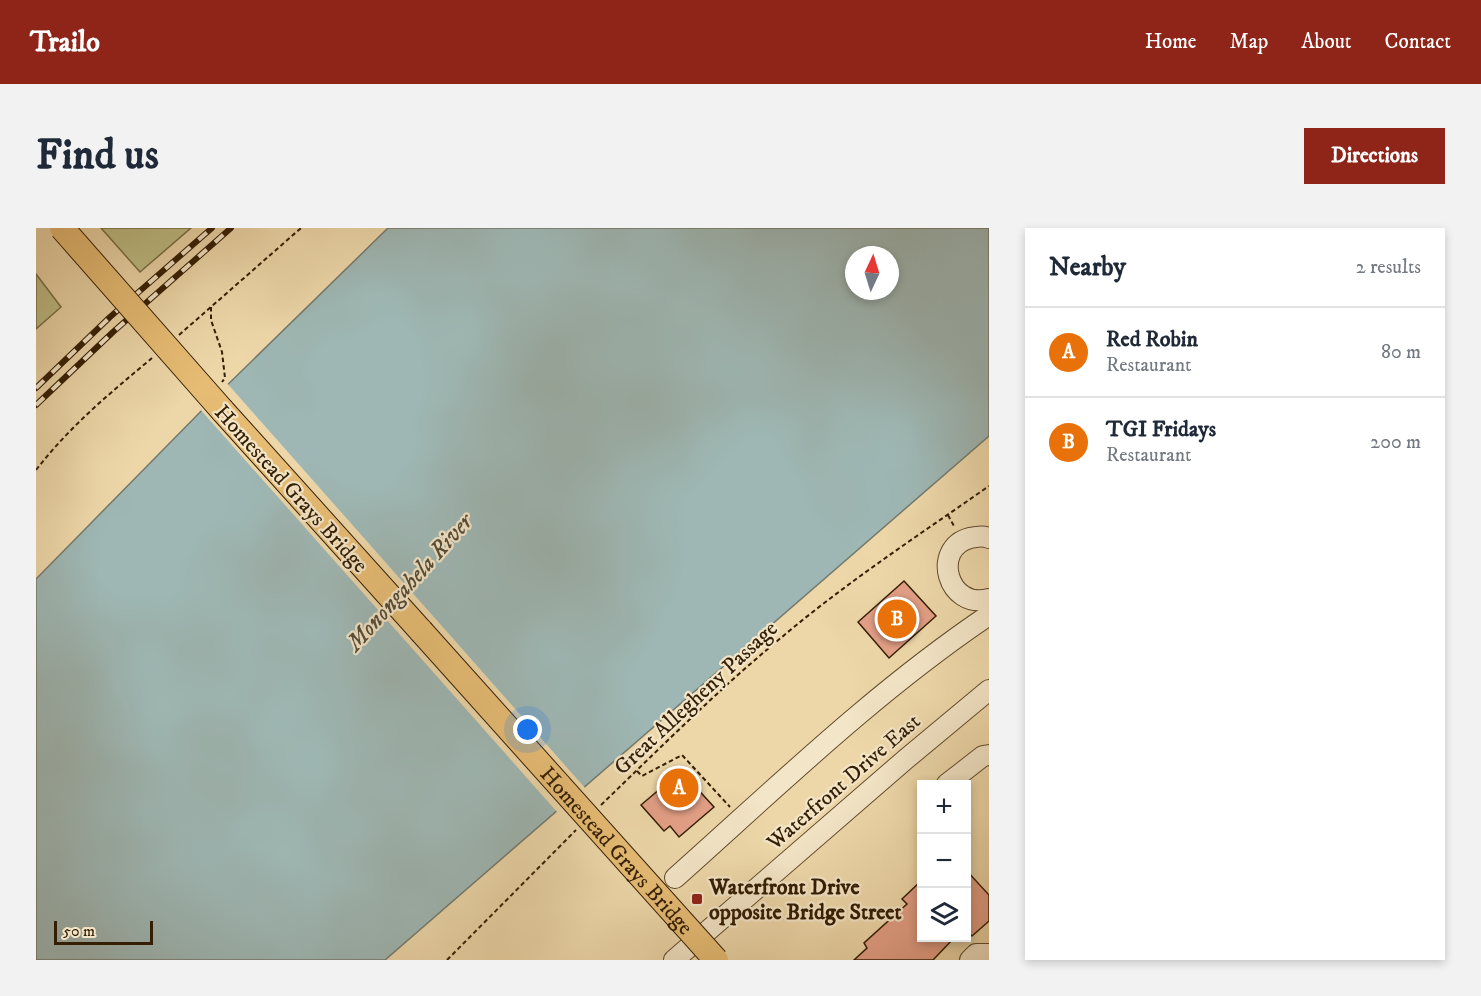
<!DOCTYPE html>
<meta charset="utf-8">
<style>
body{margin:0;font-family:"IM FELL DW Pica",serif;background:#f2f2f3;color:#1f2937}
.controls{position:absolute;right:18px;bottom:18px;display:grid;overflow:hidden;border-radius:0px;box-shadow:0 3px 9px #0003}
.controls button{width:54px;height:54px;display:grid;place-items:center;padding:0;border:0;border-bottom:2px solid #e0e1e3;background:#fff;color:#1f2937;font:30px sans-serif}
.compass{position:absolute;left:809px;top:18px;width:54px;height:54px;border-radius:50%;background:#fff;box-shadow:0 3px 9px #0003;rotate:4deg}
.scale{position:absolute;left:18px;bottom:15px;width:99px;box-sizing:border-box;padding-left:6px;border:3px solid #341e04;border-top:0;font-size:16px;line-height:21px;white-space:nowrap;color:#341e04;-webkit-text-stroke:4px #f3e5c7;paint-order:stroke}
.you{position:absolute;left:492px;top:502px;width:21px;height:21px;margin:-15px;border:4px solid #fff;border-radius:50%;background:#1a73e8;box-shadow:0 0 0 9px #1a73e833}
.badge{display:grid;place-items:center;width:39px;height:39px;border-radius:50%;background:#8f2418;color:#fff;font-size:20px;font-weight:700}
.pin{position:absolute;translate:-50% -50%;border:3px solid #fff;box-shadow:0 2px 6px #0006}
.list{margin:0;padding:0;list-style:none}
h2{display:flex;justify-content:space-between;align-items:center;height:78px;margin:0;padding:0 24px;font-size:26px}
h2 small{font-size:20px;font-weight:400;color:#747a83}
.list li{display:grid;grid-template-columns:39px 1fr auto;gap:18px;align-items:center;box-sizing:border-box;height:90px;padding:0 24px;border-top:2px solid #e0e1e3}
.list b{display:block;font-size:22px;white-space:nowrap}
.list p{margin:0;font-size:20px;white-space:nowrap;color:#747a83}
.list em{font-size:20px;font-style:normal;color:#747a83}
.icon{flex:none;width:33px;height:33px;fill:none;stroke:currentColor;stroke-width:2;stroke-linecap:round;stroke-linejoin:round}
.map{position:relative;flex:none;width:953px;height:732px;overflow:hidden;border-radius:0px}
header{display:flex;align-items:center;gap:36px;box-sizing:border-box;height:84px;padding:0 30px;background:#8f2418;color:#fff}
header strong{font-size:28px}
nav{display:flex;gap:33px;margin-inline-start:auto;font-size:21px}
.intro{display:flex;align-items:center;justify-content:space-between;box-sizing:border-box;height:144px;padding:0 36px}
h1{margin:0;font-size:42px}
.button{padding:15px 27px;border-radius:0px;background:#8f2418;color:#fff;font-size:21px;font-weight:700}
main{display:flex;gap:36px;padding:0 36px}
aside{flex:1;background:#fff;border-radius:0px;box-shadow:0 3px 9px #0003}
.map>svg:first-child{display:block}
.green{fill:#bebd84;stroke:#796e44;stroke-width:1.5}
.water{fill:#9eb7b4;stroke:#747a6e;stroke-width:1.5;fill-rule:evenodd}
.pier{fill:#edd7a9}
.building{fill:#e4a087;stroke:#341e04;stroke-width:1.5}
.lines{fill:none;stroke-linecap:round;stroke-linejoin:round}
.minor-casing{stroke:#624c2d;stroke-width:22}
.major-casing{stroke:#341e04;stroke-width:26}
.path{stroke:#341e04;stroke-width:2;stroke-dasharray:4.5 3;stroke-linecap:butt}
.minor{stroke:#f3e5c7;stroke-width:20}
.major{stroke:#e6bc74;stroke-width:24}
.rail-casing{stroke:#341e04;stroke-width:6}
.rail{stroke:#f3e5c7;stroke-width:4;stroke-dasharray:11;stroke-linecap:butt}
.major-bridge-casing{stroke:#341e04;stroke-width:26;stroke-linecap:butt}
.major-bridge{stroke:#e6bc74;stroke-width:24}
.poi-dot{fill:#8f2418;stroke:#f3e5c7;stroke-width:2}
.labels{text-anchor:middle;stroke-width:4.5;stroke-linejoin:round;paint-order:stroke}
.street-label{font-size:22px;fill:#341e04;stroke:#f3e5c7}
.poi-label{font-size:22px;font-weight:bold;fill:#341e04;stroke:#f3e5c7;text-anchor:start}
.water-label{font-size:24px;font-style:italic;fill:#544c39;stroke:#f3e5c7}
</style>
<header>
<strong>Trailo</strong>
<nav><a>Home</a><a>Map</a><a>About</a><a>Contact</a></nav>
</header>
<div class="intro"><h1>Find us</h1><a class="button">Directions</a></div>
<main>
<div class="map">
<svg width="953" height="732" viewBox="0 0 953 732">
<rect width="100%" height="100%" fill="#edd7a9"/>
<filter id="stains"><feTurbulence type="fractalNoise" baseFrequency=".00333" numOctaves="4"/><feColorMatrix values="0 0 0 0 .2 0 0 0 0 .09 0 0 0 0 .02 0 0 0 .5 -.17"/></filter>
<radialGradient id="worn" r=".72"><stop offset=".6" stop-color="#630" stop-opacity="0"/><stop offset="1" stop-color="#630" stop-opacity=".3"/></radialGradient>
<g class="green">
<path d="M65 0H155L104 44Z"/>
<path d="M0 46 25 79 0 101Z"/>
</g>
<path class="water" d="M352 0H953V208L349 732H0V351L178 170ZM818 27H854V63H818Z"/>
<path class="pier" d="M190 154 550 561 522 585 163 180Z"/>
<g class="building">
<path d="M868 353 900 388 853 430 822 394Z"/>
<path d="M645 543 678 579 643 609 634 598 628 603 605 577Z"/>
<path d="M930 642 953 667V693L936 708 930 702Z"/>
<path d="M885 653V710H918L897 732H818L831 720 828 715 871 676 866 671Z"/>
</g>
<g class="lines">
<defs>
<g id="minor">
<path d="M953 310C946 307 942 309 934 310 895 320 911 382 953 371"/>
<path d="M911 556 947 528 953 527"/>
<path d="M639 650C741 559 840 463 953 387"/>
<path d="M638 732 870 531 953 462"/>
<path d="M934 732 940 726H953"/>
</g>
<path id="major" d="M186 182 385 403"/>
</defs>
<use href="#minor" class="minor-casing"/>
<use href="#major" class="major-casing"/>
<g class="path">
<path d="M175 79V92L186 124 189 150 186 154"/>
<path d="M143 107 265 0"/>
<path d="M0 242C35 197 73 166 116 130"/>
<path d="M912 287 919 300"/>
<path d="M601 543 606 548 646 527 694 579"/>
<path d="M565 577C624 520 683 461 746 409 811 354 883 307 953 258"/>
<path d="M411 732 540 602"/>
</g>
<use href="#minor" class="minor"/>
<use href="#major" class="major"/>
<defs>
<g id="rail">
<path d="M0 160 74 89 176 0"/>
<path d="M0 177 77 104 195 0"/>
</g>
</defs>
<use href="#rail" class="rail-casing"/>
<use href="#rail" class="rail"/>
<defs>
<g id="major-bridge">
<path d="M26 0 186 182"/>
<path id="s1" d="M385 403 680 732"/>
</g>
</defs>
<use href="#major-bridge" class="major-bridge-casing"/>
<use href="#major-bridge" class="major-bridge"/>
</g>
<rect class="poi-dot" x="655" y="665" width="12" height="12" rx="3"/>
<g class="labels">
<g class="street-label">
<text transform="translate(256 260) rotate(48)" y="8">Homestead Grays Bridge</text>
<text transform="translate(659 469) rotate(-43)" y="8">Great Allegheny Passage</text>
<text transform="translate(807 553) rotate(-41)" y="8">Waterfront Drive East</text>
<text dy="8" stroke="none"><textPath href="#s1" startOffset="294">Homestead Grays Bridge</textPath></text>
</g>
<g class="poi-label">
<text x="673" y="666">Waterfront Drive<tspan x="673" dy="25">opposite Bridge Street</tspan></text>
</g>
<g class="water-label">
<text transform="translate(373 354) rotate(-48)" y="8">Monongahela River</text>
</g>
</g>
<rect width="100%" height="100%" filter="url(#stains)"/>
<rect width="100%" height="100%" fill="url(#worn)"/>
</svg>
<div class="controls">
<button>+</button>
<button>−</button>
<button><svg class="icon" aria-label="layers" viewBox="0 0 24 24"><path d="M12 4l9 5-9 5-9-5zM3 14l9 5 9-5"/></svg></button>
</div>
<svg class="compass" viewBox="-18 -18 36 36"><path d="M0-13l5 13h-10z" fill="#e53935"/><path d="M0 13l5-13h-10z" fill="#747a83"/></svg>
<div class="scale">50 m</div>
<div class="you"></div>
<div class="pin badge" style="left:643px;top:560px;background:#e8710a">A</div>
<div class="pin badge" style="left:861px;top:391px;background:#e8710a">B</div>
</div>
<aside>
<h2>Nearby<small>2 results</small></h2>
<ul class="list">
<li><span class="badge" style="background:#e8710a">A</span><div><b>Red Robin</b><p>Restaurant</p></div><em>80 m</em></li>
<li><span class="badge" style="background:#e8710a">B</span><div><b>TGI Fridays</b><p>Restaurant</p></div><em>200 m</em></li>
</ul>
</aside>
</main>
